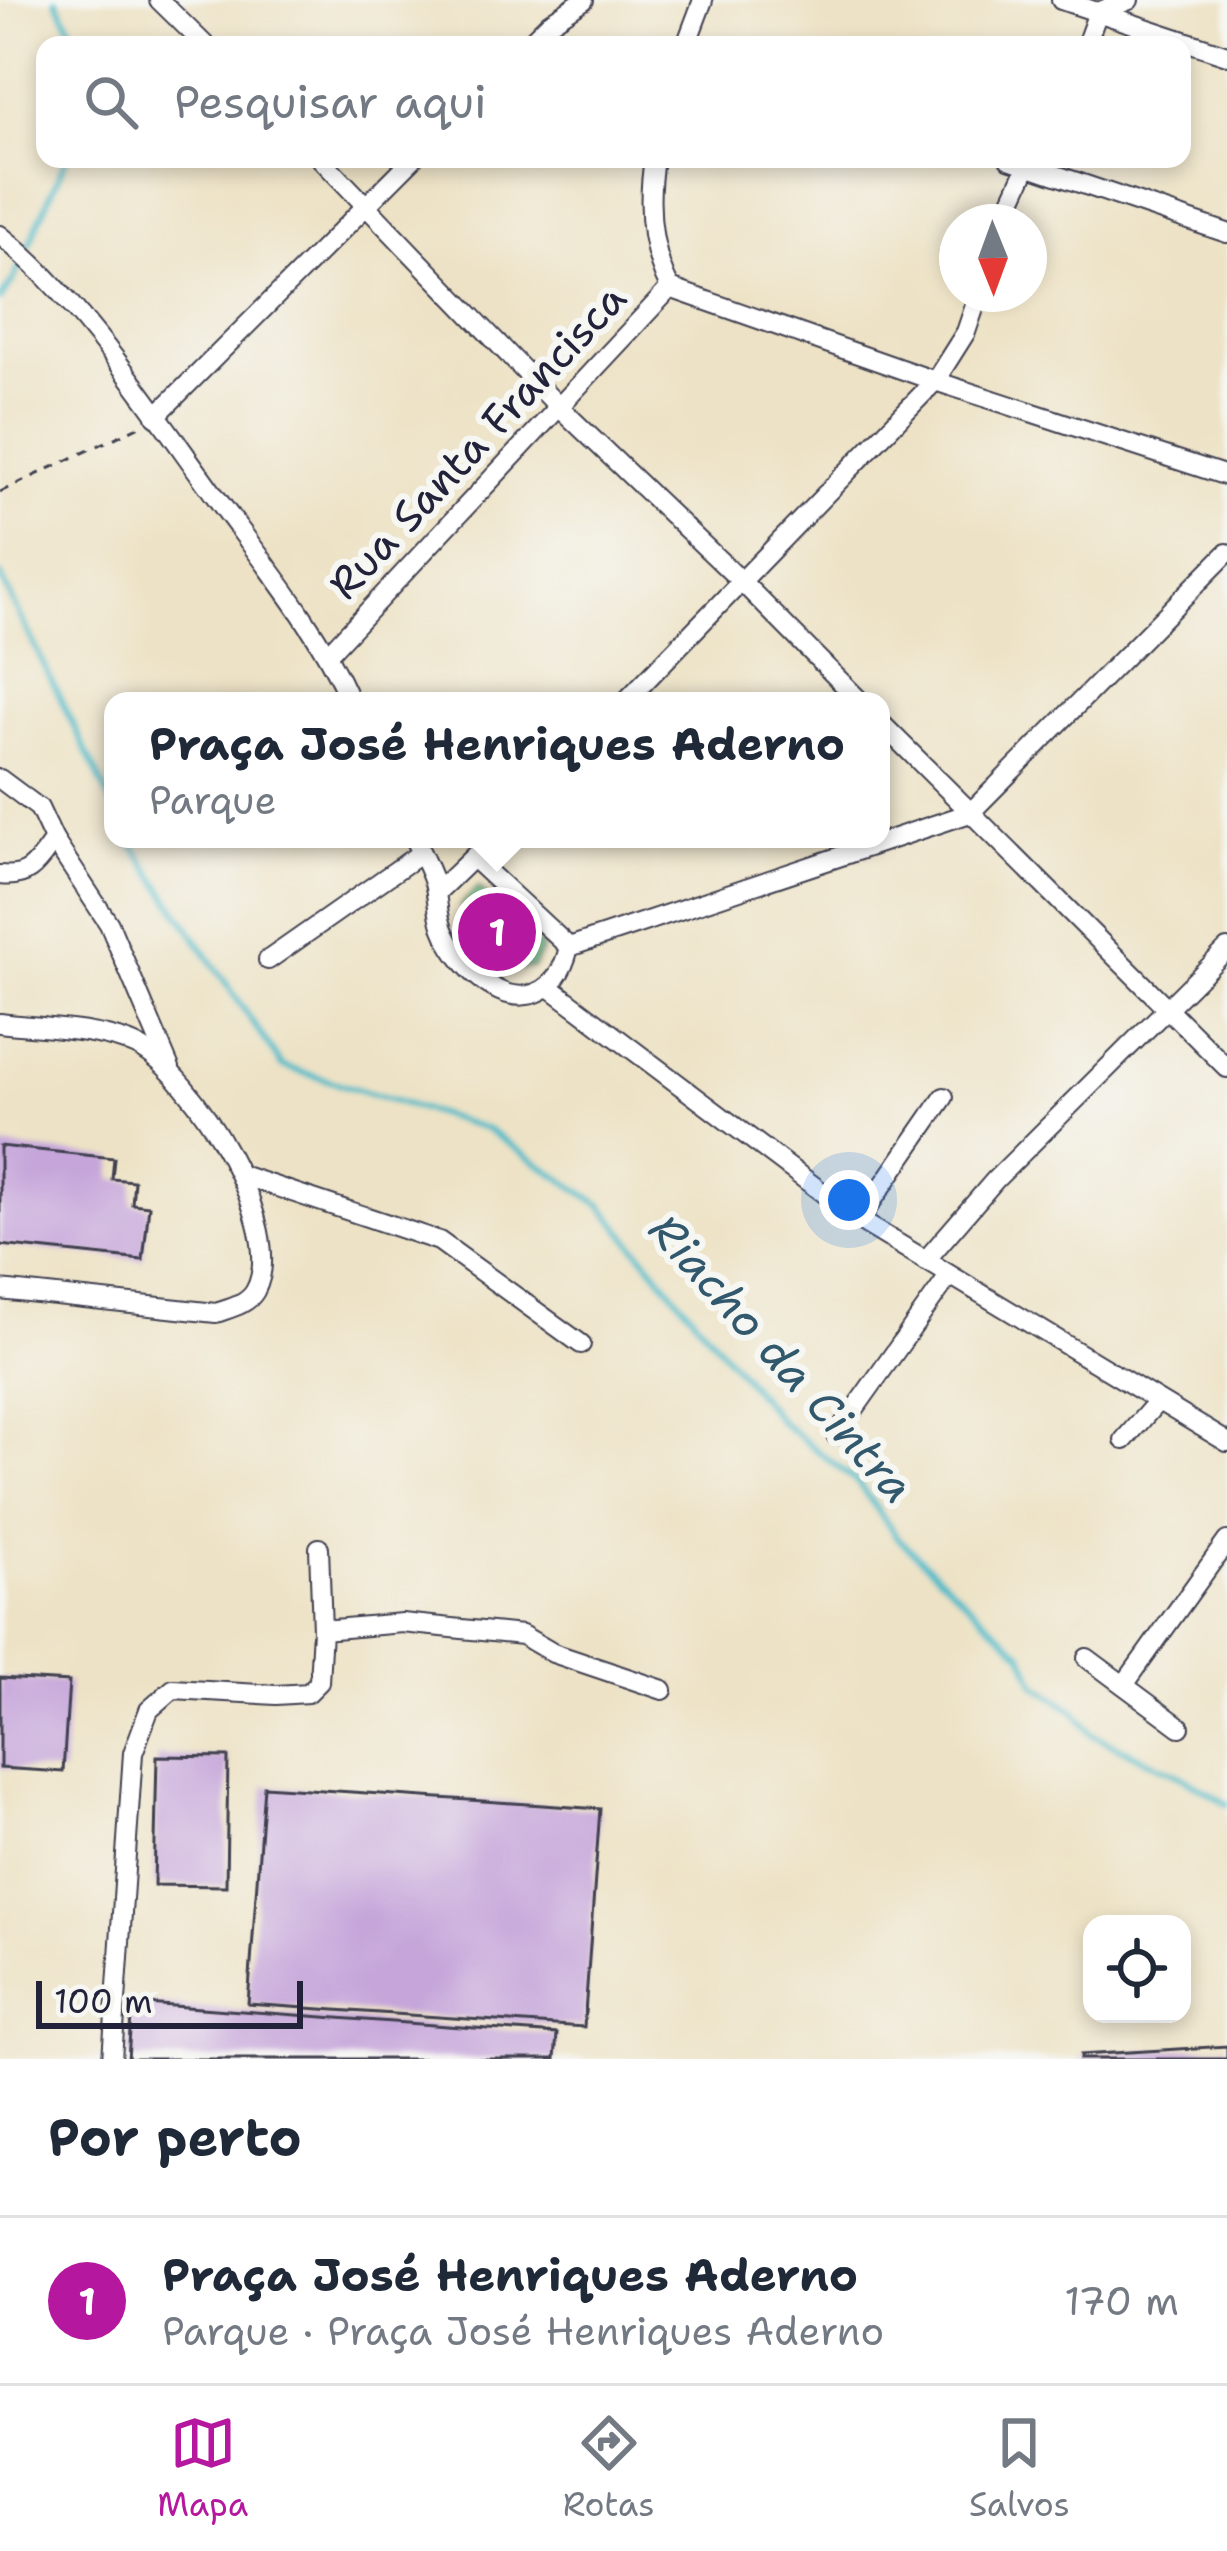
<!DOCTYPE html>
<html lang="pt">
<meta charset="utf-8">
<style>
body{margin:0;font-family:"Shantell Sans",sans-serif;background:#f6f6f7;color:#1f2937}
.controls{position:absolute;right:36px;bottom:36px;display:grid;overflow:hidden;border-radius:24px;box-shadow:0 6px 18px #0003}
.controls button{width:108px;height:108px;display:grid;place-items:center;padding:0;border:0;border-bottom:3px solid #e0e1e3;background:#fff;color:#1f2937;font:60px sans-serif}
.compass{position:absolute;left:939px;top:204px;width:108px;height:108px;border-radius:50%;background:#fff;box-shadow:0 6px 18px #0003;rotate:179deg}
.scale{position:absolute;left:36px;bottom:30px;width:267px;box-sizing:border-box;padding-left:12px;border:6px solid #22223b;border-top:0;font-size:33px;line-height:42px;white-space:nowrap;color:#22223b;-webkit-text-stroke:9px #f6f6f2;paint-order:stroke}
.you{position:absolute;left:849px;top:1200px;width:42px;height:42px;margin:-30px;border:9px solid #fff;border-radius:50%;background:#1a73e8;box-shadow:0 0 0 18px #1a73e833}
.badge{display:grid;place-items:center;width:78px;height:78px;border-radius:50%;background:#b5179e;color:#fff;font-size:39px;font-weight:700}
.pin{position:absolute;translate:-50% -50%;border:6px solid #fff;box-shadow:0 3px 12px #0006}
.popup{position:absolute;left:104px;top:692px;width:786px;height:156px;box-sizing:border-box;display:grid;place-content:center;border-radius:24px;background:#fff;filter:drop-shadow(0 3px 9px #0005);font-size:39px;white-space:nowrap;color:#747a83}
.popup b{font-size:45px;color:#1f2937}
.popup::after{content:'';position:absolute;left:50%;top:100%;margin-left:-24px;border:24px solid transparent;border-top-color:#fff}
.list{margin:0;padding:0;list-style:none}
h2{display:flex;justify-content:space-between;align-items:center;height:156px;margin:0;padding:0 48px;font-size:51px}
h2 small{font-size:39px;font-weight:400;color:#747a83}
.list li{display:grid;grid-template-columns:78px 1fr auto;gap:36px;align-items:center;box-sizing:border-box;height:168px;padding:0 48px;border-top:3px solid #e0e1e3}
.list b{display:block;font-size:45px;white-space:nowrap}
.list p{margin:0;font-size:39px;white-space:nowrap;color:#747a83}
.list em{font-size:39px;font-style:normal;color:#747a83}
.icon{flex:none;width:66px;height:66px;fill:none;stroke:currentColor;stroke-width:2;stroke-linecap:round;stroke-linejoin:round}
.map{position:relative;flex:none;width:1227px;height:2059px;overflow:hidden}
.search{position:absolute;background:#fff;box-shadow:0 6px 18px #0003;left:36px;right:36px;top:36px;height:132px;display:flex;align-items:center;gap:30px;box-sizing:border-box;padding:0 42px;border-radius:24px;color:#747a83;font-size:45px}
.sheet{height:324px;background:#fff}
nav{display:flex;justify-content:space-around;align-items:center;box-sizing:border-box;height:168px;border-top:3px solid #e0e1e3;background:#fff;font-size:33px;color:#747a83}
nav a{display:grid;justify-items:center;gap:6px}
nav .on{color:#b5179e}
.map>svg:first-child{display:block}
.green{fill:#80d69a;stroke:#517c6a;stroke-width:3}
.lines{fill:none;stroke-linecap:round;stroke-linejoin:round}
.stream{stroke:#4ebbc9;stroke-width:6}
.building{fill:#c6a6da}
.minor-casing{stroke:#403f50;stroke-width:22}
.path{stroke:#403f50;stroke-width:3;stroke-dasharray:9 9;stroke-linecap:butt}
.minor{stroke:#fff;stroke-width:18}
.labels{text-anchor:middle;stroke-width:12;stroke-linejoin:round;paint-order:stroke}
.street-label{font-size:42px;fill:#22223b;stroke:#f6f6f2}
.water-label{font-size:45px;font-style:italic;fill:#31586d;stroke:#f6f6f2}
</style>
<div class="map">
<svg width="1227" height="2059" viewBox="0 0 1227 2059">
<rect width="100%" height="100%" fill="#f6f6f2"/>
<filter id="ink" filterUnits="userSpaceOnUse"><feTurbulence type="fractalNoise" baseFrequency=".00833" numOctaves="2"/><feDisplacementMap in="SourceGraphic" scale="24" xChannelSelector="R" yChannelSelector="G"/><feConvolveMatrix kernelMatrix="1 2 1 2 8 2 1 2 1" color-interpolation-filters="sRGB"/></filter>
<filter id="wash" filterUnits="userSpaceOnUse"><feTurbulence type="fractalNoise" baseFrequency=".004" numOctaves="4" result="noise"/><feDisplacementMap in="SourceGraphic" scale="48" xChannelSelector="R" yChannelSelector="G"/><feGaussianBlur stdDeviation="2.7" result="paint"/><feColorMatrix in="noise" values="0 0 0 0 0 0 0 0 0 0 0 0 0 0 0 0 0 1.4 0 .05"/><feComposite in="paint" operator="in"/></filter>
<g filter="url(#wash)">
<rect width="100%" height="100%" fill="#ede2c5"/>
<path class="green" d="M478 888 542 949 533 967 509 970 473 936 461 906Z"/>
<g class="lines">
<g class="stream">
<path d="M56 0 72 29 75 45"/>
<path d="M0 300 14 279 66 159"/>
<path d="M0 575 113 806"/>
<path d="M129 839 282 1066 486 1129 601 1205 780 1421 858 1483 896 1536 1023 1654 1036 1685 1074 1710 1093 1735 1183 1777 1227 1804"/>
</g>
</g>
<g id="blocks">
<g class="building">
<path d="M0 1146 114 1158 112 1179 134 1181 132 1204 149 1206 143 1260 0 1245Z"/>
<path d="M0 1678 69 1682 63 1772 0 1768Z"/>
<path d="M157 1756 228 1757 226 1886 154 1885Z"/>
<path d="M264 1786 600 1809 584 2027 248 2004Z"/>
<path d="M132 2003 557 2034 555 2059H128Z"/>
<path d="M1227 2046V2059H1081V2055Z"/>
</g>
</g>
</g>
<g filter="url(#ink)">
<use href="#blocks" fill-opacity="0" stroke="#403f50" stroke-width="3"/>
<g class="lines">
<defs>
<g id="minor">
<path d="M159 0 205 45"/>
<path d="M1061 0 1227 55"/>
<path d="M527 45 549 23 584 0"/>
<path d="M686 45 703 0"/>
<path d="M1086 45 1098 12 1129 0"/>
<path d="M321 159 557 405 742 582 860 701"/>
<path d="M654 159C647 203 650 248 670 288"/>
<path d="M1009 159 1227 233"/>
<path d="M1002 222 1028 165"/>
<path d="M0 235C80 299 154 412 215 496 263 562 317 626 350 701"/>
<path d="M670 288 935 381 1227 476"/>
<path d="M156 416 413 159"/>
<path d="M329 653 670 288"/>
<path d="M626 701 935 381 966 332 979 294"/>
<path d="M881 723 1227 1068"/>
<path d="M0 779 39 808 54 840C38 862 30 879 0 875"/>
<path d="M414 839C421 853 429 867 434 883 438 898 437 914 443 929 455 960 493 1001 528 995 552 991 564 969 569 947L473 858"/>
<path d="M54 840 109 924 170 1068"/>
<path d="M436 893 492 839"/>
<path d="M569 947 970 813 1227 553"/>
<path d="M268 960 421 853"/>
<path d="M548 986 859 1220 1227 1442"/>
<path d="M0 1023C39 1028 103 1029 137 1046 193 1073 289 1230 255 1291 247 1305 230 1308 216 1313L0 1290"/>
<path d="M241 1175 439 1241 581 1344"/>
<path d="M859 1220 944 1097"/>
<path d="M925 1261 995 1180 1227 949"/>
<path d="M836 1435 949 1276"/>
<path d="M1124 1440 1158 1401"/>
<path d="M319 1548 322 1630"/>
<path d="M1087 1658 1180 1727"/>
<path d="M1124 1685 1227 1541"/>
<path d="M112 2059 133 1753 149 1710 173 1689 276 1695 308 1693 319 1682 322 1630 402 1623 522 1635 553 1653 663 1690"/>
</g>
</defs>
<use href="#minor" class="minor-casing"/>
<path class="path" d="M0 492 140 426"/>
<use href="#minor" class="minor"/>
</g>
</g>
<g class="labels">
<g class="street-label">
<text transform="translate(477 441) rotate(-47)" y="15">Rua Santa Francisca</text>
</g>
<g class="water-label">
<text transform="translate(782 1358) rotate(48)" y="16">Riacho da Cintra</text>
</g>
</g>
</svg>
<div class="controls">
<button><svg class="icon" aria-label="locate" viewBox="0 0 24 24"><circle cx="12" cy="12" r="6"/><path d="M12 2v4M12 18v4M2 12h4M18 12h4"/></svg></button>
</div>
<svg class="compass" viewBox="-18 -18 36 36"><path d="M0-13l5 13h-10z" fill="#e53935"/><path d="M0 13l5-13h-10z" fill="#747a83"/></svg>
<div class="scale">100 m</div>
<div class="you"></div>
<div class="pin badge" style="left:497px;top:932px">1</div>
<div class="popup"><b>Praça José Henriques Aderno</b>Parque</div>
<div class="search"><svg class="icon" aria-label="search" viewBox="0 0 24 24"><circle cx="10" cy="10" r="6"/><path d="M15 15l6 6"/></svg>Pesquisar aqui</div>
</div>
<section class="sheet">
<h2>Por perto<small></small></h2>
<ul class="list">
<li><span class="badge">1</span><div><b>Praça José Henriques Aderno</b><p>Parque · Praça José Henriques Aderno</p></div><em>170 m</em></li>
</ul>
</section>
<nav>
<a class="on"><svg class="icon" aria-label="map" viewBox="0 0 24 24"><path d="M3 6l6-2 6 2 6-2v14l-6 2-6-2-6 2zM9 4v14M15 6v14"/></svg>Mapa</a>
<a><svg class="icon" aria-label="directions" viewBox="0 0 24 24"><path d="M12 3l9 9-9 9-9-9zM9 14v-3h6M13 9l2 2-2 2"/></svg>Rotas</a>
<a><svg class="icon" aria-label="saved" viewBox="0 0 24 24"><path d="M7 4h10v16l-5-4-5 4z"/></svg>Salvos</a>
</nav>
